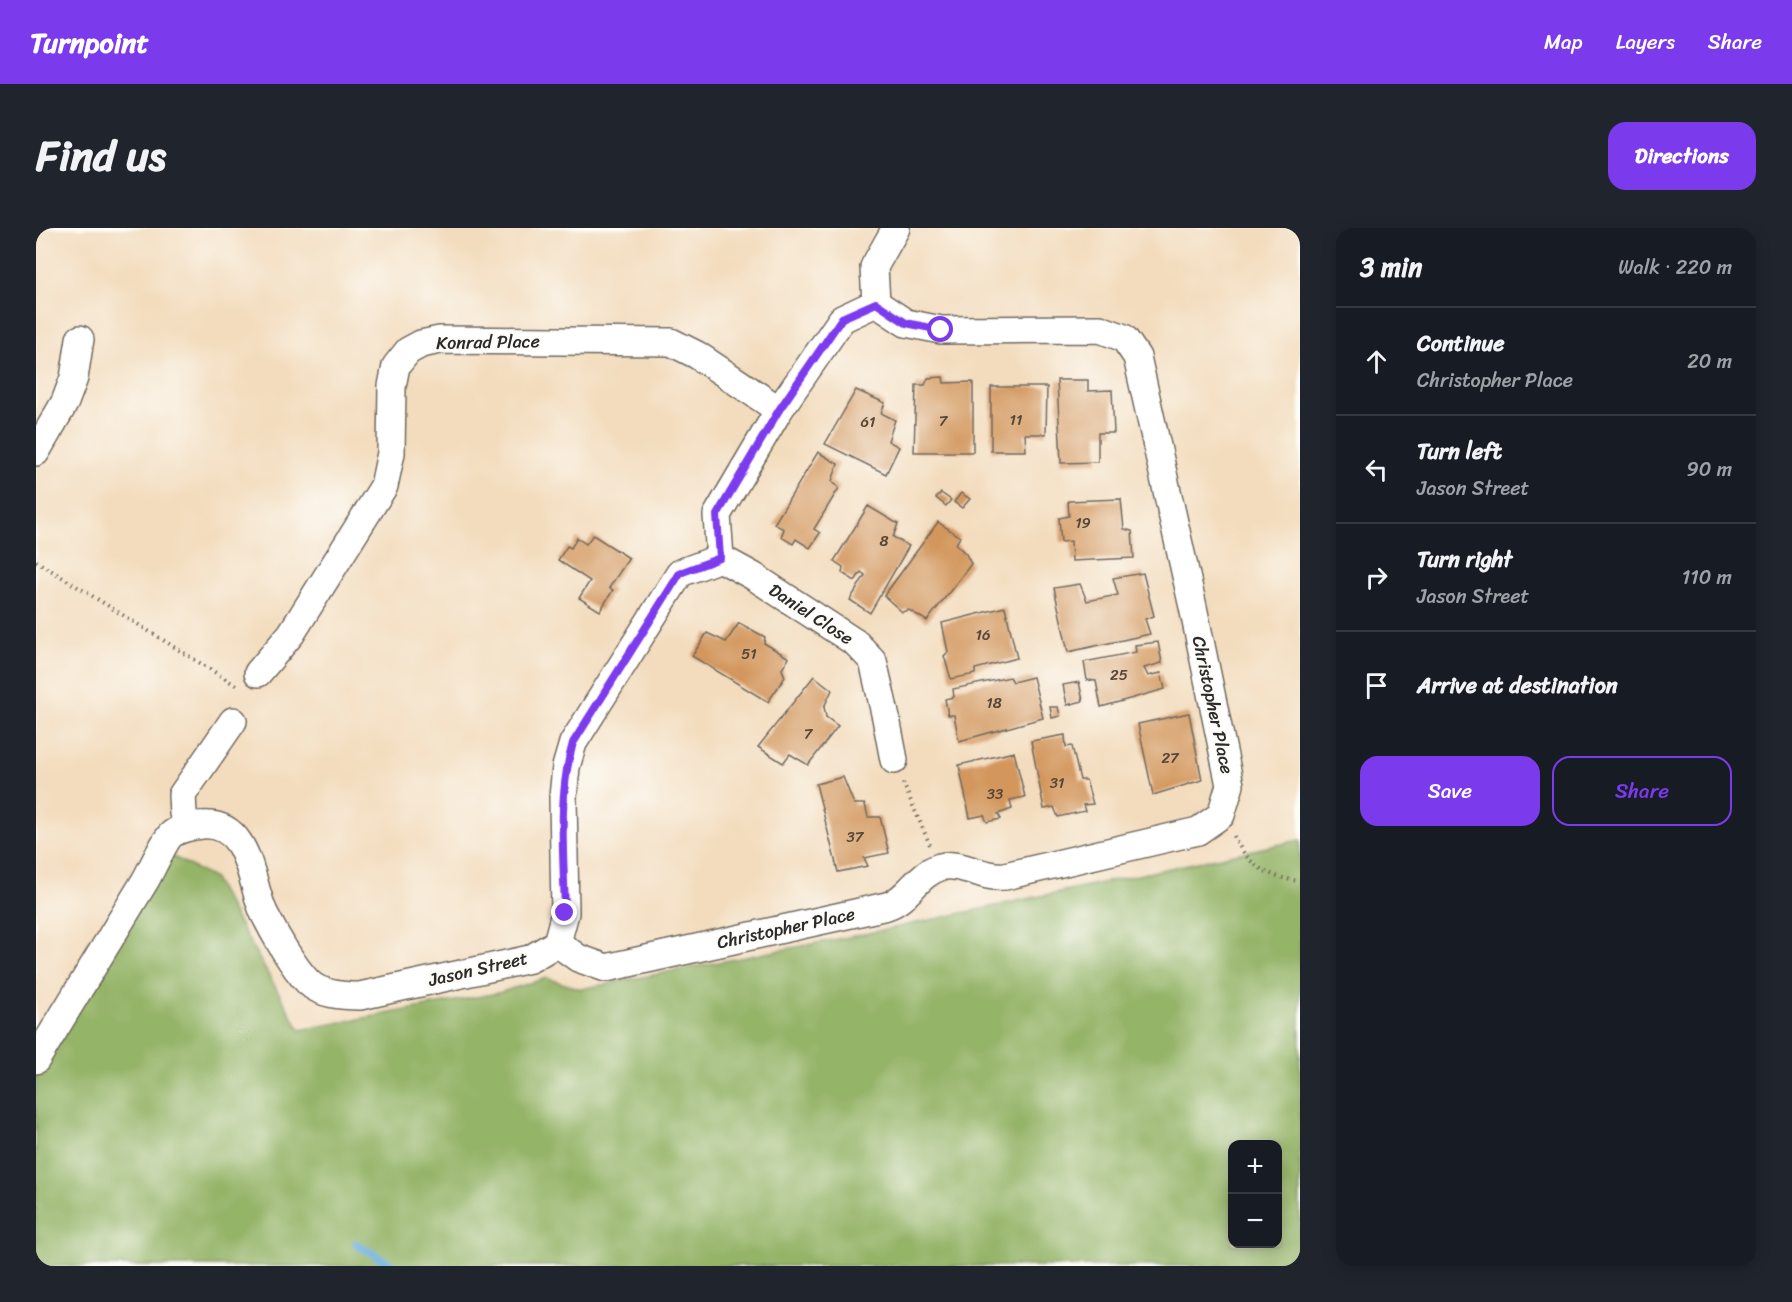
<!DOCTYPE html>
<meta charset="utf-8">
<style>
body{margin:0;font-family:Sriracha,sans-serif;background:#20242c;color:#f1f3f6}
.controls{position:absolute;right:18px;bottom:18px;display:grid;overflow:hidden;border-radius:12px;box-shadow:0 3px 15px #0003}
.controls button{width:54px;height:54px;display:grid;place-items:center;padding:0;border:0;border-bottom:2px solid #363941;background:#171b24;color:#f1f3f6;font:30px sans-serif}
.stop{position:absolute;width:18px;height:18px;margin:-14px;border:4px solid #7c3aed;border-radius:50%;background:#fff}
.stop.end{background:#7c3aed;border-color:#fff;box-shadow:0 2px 6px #0008}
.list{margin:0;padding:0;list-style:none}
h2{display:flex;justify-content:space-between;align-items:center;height:78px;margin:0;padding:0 24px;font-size:26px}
h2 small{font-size:20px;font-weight:400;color:#9ea1a6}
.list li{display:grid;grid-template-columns:39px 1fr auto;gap:18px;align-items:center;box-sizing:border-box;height:108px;padding:0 24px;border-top:2px solid #363941}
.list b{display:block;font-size:22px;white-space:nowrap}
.list p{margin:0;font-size:20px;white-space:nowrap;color:#9ea1a6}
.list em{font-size:20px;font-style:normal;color:#9ea1a6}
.actions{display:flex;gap:12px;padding:18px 24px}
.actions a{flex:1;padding:14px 0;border:2px solid #7c3aed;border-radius:18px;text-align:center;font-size:21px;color:#7c3aed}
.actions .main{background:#7c3aed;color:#fff}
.icon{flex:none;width:33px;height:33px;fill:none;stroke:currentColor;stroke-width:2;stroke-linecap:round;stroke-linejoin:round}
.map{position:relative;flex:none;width:1264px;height:1038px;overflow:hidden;border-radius:18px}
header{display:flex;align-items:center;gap:36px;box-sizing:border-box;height:84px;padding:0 30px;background:#7c3aed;color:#fff}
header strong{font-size:28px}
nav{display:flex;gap:33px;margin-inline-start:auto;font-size:21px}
.intro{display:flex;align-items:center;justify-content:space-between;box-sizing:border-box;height:144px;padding:0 36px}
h1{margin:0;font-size:42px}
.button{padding:15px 27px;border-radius:18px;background:#7c3aed;color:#fff;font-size:21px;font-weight:700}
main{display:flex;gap:36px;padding:0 36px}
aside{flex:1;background:#171b24;border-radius:18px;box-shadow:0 3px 15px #0003}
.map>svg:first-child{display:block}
.forest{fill:#94b468;stroke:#60704a;stroke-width:1.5;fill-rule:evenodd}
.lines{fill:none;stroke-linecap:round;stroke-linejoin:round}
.stream{stroke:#64abdb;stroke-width:8}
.building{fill:#d3975d}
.minor-casing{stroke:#71695e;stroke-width:30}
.path{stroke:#71695e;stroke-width:4;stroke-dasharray:1.5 4.5;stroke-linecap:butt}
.minor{stroke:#fff;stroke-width:27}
.route{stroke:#7c3aed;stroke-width:8}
.labels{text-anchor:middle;stroke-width:4.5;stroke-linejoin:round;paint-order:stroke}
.number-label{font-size:15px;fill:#554638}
.street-label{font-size:18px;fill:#2b2b2b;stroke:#fdfcf7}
</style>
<header>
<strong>Turnpoint</strong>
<nav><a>Map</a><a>Layers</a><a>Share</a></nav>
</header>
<div class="intro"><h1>Find us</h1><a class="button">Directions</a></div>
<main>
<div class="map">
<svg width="1264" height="1038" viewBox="0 0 1264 1038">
<rect width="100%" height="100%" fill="#fdfcf7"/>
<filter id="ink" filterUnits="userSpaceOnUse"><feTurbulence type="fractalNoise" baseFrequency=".0167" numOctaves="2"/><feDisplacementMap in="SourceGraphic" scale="12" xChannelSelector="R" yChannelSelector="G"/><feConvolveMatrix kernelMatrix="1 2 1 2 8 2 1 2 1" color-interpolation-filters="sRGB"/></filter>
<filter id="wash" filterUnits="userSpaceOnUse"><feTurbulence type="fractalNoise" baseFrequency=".008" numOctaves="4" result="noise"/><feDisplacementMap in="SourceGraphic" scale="24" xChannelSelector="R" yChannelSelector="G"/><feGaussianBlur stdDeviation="1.35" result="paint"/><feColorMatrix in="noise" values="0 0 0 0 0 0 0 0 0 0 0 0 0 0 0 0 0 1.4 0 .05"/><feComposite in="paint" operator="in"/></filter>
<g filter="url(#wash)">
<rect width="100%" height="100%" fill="#f3dcbd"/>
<path class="forest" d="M1264 612V1038H0V839L134 627 177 650 264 802 462 765 510 750 545 761 848 702ZM1196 916H1242V1016H1196Z"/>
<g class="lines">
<path class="stream" d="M320 1016 358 1038"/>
</g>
<g id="blocks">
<g class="building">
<path d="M907 149 908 155 937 154V224H878L880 157H889L892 150Z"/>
<path d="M1021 152H1052V163L1076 162 1078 205H1062V234L1025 235Z"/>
<path d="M955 159H1011L1010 206H989L990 223H955Z"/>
<path d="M820 162 849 175 845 185 859 192 852 213 863 219 850 246 789 216Z"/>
<path d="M782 224 802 236 796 253 803 260 778 301 784 305 774 320 760 311 757 316 745 309 748 301 738 296Z"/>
<path d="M905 265 915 272 910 278 900 270Z"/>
<path d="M925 265 934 271 926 280 918 274Z"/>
<path d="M1085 271 1088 301 1096 303 1098 330 1036 333 1035 313 1025 314 1023 290 1033 288 1032 273Z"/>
<path d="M832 278 862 296 857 309 873 318 834 385 814 372 829 347 825 344 819 353 806 345 807 339 798 333Z"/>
<path d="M902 294 924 309 920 316 930 326 935 336 891 393 873 382 866 384 848 368Z"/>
<path d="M557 307 593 330 573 360 577 362 564 383 543 370 554 353 522 332 531 318 535 320 541 310 550 316Z"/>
<path d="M1107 345 1118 388 1109 391 1114 406 1032 424 1018 360 1044 356 1051 373 1082 367 1077 350Z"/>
<path d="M969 379 981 430 939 441V446L915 451 908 428 912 424 906 395Z"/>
<path d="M703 395 729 409 728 415 753 430 746 441 749 449 732 474 656 428 671 405 690 414Z"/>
<path d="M1122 414 1126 435 1108 440 1112 448 1125 445 1129 461 1065 479 1060 453 1051 452 1048 434 1100 424 1099 417Z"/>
<path d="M778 448 796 462 788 479 790 489 802 498 772 537 754 526 747 535 722 519Z"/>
<path d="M974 449 977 454 997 449 1007 490 923 513 918 487H912L909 471 918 469 917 461Z"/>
<path d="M1043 454 1047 473 1031 477 1027 457Z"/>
<path d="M1014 479H1022L1024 488 1016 490Z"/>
<path d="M1153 485 1166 552 1117 567 1102 496Z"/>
<path d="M1029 507 1030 519 1036 518 1044 552H1050L1057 576 1047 577 1049 583 1022 589 1018 579 1008 581 995 513Z"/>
<path d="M978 524 989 569 974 572 976 581 962 586 965 591 951 594 948 587 934 590 923 537Z"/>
<path d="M807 549 818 576H829L832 589H844L853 625 828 630 832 638 802 644 780 556Z"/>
</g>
</g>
</g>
<g filter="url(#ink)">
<use href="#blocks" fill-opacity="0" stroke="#71695e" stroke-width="1.5"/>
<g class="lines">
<defs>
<g id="minor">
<path d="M0 224 29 174 38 150 44 111"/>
<path d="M684 330 717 348 820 415 837 433 850 490 858 532"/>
<path d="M222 445 255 406 348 258 355 225 356 158 360 138 372 123 385 116 404 112 635 114 661 127 743 182"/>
<path d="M151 599 147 585 146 567 197 493"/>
<path d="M521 715 542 730 570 740 851 678C873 671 881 646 904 639 926 633 946 651 969 648L1162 603 1185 587 1194 557 1157 379 1101 129 1088 110 1064 101 905 102 870 95 840 75"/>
<path d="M0 832C36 772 73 713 109 653 115 643 129 611 136 606 144 600 157 598 166 597 214 593 214 655 228 685 238 705 257 739 272 754 285 767 307 768 324 768L494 731 521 715 529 685 527 569 530 539 537 515 644 345 684 330 681 287 743 182 806 91 840 75 838 39 860 0"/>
</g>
</defs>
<use href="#minor" class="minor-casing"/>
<g class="path">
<path d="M0 333 201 458"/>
<path d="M867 555 894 617"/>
<path d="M1198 608C1211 637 1233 650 1264 653"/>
</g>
<use href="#minor" class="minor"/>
</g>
</g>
<g class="lines" filter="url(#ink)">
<path class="route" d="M529 685C528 628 521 570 537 515L644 345 684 330 681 287 743 182 806 90 840 75 870 95 905 102"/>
</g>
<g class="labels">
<g class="number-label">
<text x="980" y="197">11</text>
<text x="907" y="198">7</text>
<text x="832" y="199">61</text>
<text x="1047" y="300">19</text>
<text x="848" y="318">8</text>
<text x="947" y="412">16</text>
<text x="713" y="431">51</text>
<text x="1083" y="452">25</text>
<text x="958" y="480">18</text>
<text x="772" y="511">7</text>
<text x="1134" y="535">27</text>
<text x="1021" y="560">31</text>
<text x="959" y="571">33</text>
<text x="819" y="614">37</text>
</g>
<g class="street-label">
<text transform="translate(452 114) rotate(-1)" y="6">Konrad Place</text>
<text transform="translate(775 386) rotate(33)" y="6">Daniel Close</text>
<text transform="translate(1177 477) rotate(78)" y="6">Christopher Place</text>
<text transform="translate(750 700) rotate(-12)" y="6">Christopher Place</text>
<text transform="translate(442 741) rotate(-13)" y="6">Jason Street</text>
</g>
</g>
</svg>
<div class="controls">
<button>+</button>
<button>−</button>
</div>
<div class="stop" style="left:905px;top:102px"></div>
<div class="stop end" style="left:529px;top:685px"></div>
</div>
<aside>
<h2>3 min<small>Walk · 220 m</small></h2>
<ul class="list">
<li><svg class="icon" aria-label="ahead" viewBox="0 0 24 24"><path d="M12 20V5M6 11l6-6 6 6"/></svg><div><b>Continue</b><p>Christopher Place</p></div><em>20 m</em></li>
<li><svg class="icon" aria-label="left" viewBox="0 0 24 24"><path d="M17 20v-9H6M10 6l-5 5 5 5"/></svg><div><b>Turn left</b><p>Jason Street</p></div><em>90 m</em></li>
<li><svg class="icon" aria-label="right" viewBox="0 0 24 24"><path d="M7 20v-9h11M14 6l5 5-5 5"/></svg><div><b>Turn right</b><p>Jason Street</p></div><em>110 m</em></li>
<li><svg class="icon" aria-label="arrive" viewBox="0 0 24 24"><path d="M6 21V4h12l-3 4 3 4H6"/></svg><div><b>Arrive at destination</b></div></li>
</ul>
<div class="actions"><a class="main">Save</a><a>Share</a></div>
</aside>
</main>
